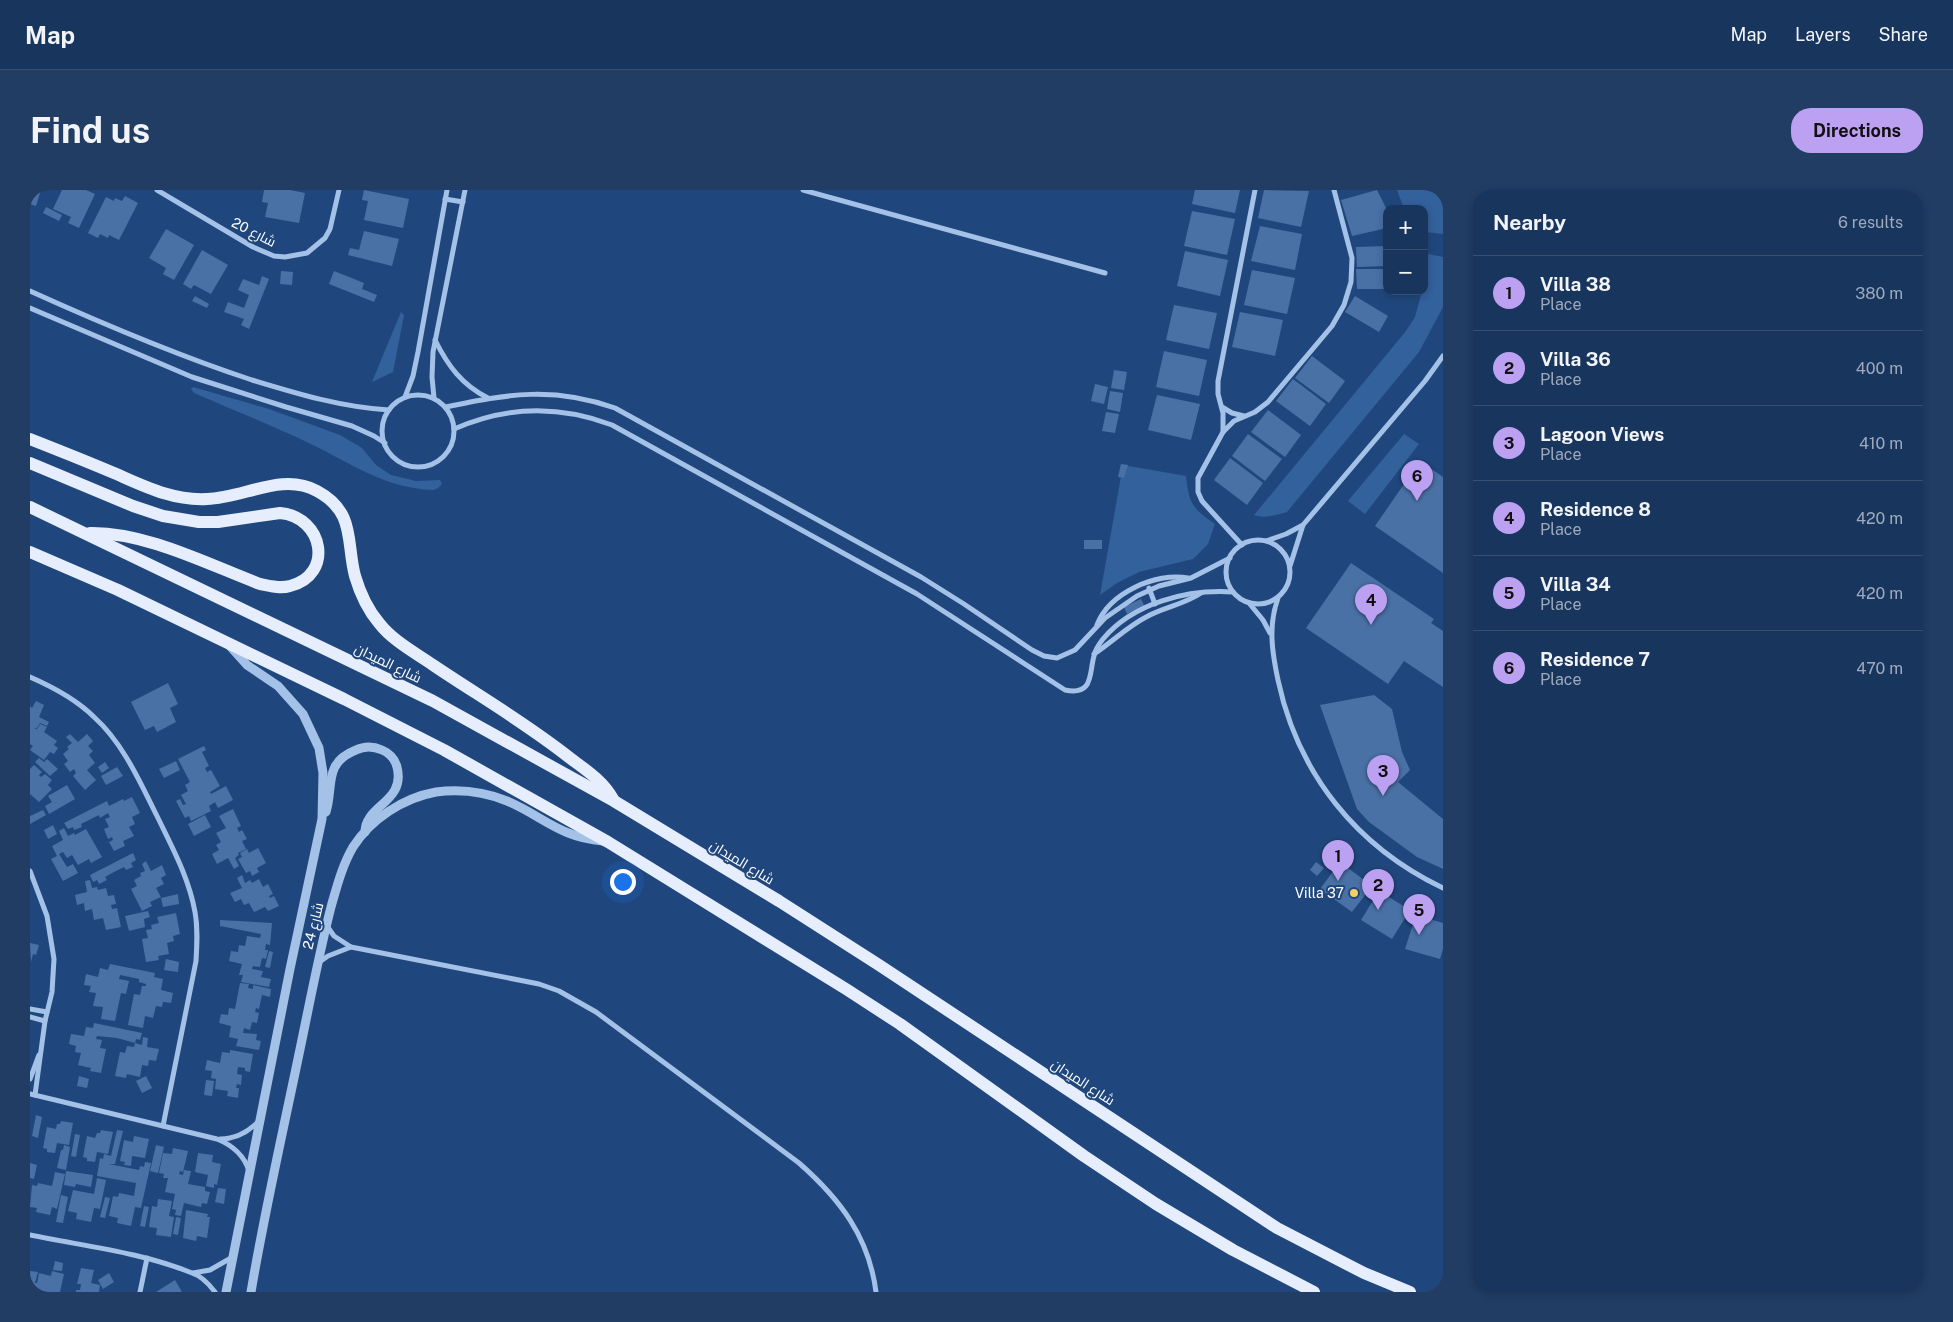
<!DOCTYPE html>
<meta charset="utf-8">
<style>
body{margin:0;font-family:"Public Sans",Cairo,sans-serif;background:#213d64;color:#f1f3f6}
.controls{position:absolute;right:15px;top:15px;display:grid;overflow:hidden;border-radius:10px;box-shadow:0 2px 8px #0003}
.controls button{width:45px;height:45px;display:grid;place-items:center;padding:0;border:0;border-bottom:1px solid #365073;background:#18355e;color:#f1f3f6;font:25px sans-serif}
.you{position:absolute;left:592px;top:691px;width:18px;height:18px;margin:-12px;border:4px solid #fff;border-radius:50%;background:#1a73e8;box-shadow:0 0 0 8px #1a73e833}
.badge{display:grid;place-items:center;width:32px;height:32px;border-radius:50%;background:#bca0f2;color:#111;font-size:16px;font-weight:700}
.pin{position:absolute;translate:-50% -41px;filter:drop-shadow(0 1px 2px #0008)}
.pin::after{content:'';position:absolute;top:26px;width:18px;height:15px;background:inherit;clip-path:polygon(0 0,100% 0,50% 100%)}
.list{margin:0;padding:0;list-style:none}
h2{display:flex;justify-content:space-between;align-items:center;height:65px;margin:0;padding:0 20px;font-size:21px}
h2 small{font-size:16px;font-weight:400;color:#9fabbc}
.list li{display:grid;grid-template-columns:32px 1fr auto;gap:15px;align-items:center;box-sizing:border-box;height:75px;padding:0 20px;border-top:1px solid #365073}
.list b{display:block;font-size:19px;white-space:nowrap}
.list p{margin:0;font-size:16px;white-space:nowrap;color:#9fabbc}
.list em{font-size:16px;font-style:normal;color:#9fabbc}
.map{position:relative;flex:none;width:1413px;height:1102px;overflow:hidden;border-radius:20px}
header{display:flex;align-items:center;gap:30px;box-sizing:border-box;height:70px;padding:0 25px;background:#18355e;border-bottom:1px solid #365073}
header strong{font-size:24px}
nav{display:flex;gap:28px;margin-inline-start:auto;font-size:18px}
.intro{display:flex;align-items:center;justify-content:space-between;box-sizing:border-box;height:120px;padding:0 30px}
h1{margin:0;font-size:35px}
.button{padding:12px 22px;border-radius:20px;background:#bca0f2;color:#111;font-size:18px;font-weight:700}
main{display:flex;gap:30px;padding:0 30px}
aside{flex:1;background:#18355e;border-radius:20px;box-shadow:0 2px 8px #0003}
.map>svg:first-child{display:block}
.green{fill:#33619b}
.building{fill:#4971a6}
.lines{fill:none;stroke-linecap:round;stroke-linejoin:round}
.minor{stroke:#a4c1e7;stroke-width:5}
.tertiary{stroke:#a4c1e7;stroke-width:9}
.primary{stroke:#e6eefd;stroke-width:12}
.poi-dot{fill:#f4cd65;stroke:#20477d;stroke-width:2}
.labels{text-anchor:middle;stroke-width:4;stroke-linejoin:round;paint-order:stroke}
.street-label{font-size:14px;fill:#fff;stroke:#20477d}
.poi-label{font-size:14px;fill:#fff;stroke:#20477d;text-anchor:end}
</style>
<header>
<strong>Map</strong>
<nav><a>Map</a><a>Layers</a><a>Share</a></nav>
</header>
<div class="intro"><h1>Find us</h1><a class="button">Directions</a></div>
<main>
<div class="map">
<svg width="1413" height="1102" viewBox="0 0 1413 1102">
<rect width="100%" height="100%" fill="#20477d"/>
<g class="green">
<path d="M1367 0H1407L1413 16V44L1394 42V19H1374Z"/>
<path d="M1394 63 1413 67V117L1389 162 1257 322C1246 325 1234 329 1224 325L1376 141 1385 127 1392 101H1394Z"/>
<path d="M371 122 374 125 363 182 342 192Z"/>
<path d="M163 197 239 219 310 245 332 258 346 275 361 285 386 291 410 290 412 294 408 298 403 300C355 298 324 275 283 255 244 236 203 220 164 203L161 199Z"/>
<path d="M1374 244 1389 254 1335 324 1318 311Z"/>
<path d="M1093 275 1156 286C1159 314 1162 318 1185 334L1178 354 1163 369 1109 382 1087 393 1070 405Z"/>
</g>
<g class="building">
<path d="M0 0H11L6 16 0 14Z"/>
<path d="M32 0H56L65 4 49 38 38 33 41 27 23 19Z"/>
<path d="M234 0H260L275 3 269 33 235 27 238 13 232 12Z"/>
<path d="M334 0 379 9 373 38 334 30 338 11 332 10Z"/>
<path d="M1165 0H1210L1205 23 1162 14Z"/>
<path d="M1234 0 1279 1 1271 37 1228 28Z"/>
<path d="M1347 0 1357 20V38L1322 46 1311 10Z"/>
<path d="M95 6 108 13 89 50 79 45 78 48 70 44 68 48 58 43 76 7 84 11 85 8 92 11Z"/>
<path d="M16 17 32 25 29 31 13 23Z"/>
<path d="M1162 21 1205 29 1197 65 1154 56Z"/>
<path d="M1230 36 1272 44 1265 80 1221 71Z"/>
<path d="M136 39 164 55 144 90 133 84 136 78 119 68Z"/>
<path d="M334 41 369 49 362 76 318 65 320 58 329 60Z"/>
<path d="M1357 56V76L1327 77 1326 57Z"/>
<path d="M172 60 198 75 181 104 164 95 161 99 153 94Z"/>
<path d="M1155 61 1198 70 1190 106 1147 96Z"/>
<path d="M1326 79H1357V99H1327Z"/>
<path d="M1222 80 1265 88 1257 124 1214 115Z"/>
<path d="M251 81 263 82 262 95 250 94Z"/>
<path d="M304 81 334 93 332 99 347 105 344 112 299 94Z"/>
<path d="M232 86 239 89 219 139 211 135 214 129 194 122 198 112 214 118 219 105 208 100 213 89 229 95Z"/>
<path d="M165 106 179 114 177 118 162 111Z"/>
<path d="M1325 106 1358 126 1349 142 1315 122Z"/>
<path d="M1144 115 1187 123 1179 159 1136 150Z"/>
<path d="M1210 122 1253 130 1245 166 1202 157Z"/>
<path d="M1134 161 1177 170 1169 206 1126 197Z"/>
<path d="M1282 166 1315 191 1299 213 1265 188Z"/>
<path d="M1084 180 1097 182 1094 200 1081 198Z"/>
<path d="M1263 189 1296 214 1280 236 1246 211Z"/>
<path d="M1065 194 1078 197 1074 214 1061 211Z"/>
<path d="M1080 201 1093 203 1090 222 1077 219Z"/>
<path d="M1127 205 1170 214 1161 250 1118 240Z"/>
<path d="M1238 220 1271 245 1255 267 1221 242Z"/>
<path d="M1076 222 1089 224 1085 243 1072 241Z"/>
<path d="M1218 244 1252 269 1235 291 1202 266Z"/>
<path d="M1200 268 1233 293 1217 315 1184 290Z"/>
<path d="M1390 271 1413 287V383L1345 336Z"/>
<path d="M1091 274 1098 275 1094 288 1088 287Z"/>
<rect x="1054" y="350" width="18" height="9"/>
<path d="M1321 373 1404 429 1401 433 1413 441V497L1374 471 1358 494 1276 438Z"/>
<path d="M1111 409 1114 415 1097 424 1094 417Z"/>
<path d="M138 493 148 514 140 518 146 532 127 542 124 536 115 540 101 512Z"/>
<path d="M1344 505 1362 519 1372 562 1380 580 1368 592 1413 629V679L1387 667 1339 632 1327 619 1290 515Z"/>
<path d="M6 511 14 515 9 527 19 532 17 536 10 533 7 538H4L7 539 6 541 10 534 17 537 14 542 27 551 24 555 28 558 24 564 20 562 14 570 0 560 3 556 0 554V516L2 518Z"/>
<path d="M40 544 48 552 57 544 63 551 58 556 63 561 59 565 65 573 57 580 66 590 55 600 43 586 46 583 44 579 40 582 34 574 38 571 33 564 39 559 37 557 42 553 36 547Z"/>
<path d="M174 556 176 560 172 562 179 576 175 578 177 582 181 580 190 596 180 602 181 604 196 596 203 610 188 618 185 612 179 616 181 621 161 631 159 626 155 628 146 611 150 609 153 615 156 614 151 605 158 601 155 595 160 592 148 569Z"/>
<path d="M9 568 14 572 17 569 28 579 20 586 5 572Z"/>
<path d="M146 571 150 580 134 588 129 579Z"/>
<path d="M75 572 79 578 72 583 68 577Z"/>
<path d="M4 575 12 582 9 585 11 587 15 584 22 590 18 595 22 599 9 612 0 604V579Z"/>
<path d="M87 577 93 586 76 595 71 586Z"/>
<path d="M37 595 45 609 19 624 15 616 22 612 18 606Z"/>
<path d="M102 607 110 623 102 627 105 634 99 637 104 646 93 651 95 656 84 661 79 652 83 650 82 647 78 649 74 639 79 637 75 629 80 627 78 623 70 628 69 625 51 634 52 637 44 640 43 637 38 639 34 633 77 611 79 616 93 609 94 611Z"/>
<path d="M203 619 211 636 207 638 209 642 212 640 217 649 212 651 216 659 208 663 209 665 205 668 209 676 204 679 198 668 187 674 182 664 189 660 186 655 191 652 186 643 196 638 189 626Z"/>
<path d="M13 620 16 625 0 634V626Z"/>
<path d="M175 625 181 637 164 646 158 634Z"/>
<path d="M23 635 27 644 18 649 14 640Z"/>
<path d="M34 638 38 646 44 643 45 645 56 639 72 667 61 673 59 669 48 675 42 665 37 668 33 662 29 664 37 677 43 674 48 683 33 691 21 669 27 666 22 656 33 650 29 641Z"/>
<path d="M228 658 236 673 227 678 229 682 222 686 220 681 216 683 208 669 212 667 210 663 217 659 219 663Z"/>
<path d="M103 663 106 670 101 673 103 677 96 680 94 677 84 682 75 687 77 690 69 694 67 690 63 692 60 685Z"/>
<path d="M116 671 121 681 132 675 136 685 131 688 134 694 126 698 131 707 120 712 122 716 112 721 101 699 107 696 104 690 111 686 110 683 115 681 112 674Z"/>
<path d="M1286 672 1294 678 1287 686 1280 680Z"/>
<path d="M1310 672 1342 696 1322 722 1290 699Z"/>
<path d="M212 685 215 693 220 690 222 693 229 689 233 697 238 694 243 704 239 706 240 708 244 706 249 716 238 721 235 717 224 722 219 713 214 715 211 709 205 712 200 703 212 698 207 688Z"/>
<path d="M60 690 62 698 67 697 68 700 76 698 78 706 84 705 86 714 81 715 82 719 87 718 91 737 76 740 73 728 64 730 62 719 55 721 54 713 47 715 45 705 57 702 55 691Z"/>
<path d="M1349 701 1380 720 1362 749 1331 730Z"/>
<path d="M148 704 149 714 133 717 131 708Z"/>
<path d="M118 721 120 727 114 729 115 737 99 741 95 726Z"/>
<path d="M146 723 150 744 143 746 144 751 137 753 139 764 128 766 129 770 116 772 112 749 118 748 116 740 122 739 121 735 129 733 127 727Z"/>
<path d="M1386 725 1413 733V759L1410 769 1375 759Z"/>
<path d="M190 730 242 733 240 755 236 754 235 760H238L236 769 232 768 230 777 223 776 222 779 233 781 231 787 241 789 239 797 211 792 213 785H209L212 774 199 771 201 761 208 762 209 755 215 756 217 746 230 748 231 744 190 736Z"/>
<path d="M0 753 9 755 6 765 3 764 1 772Z"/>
<path d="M239 761 243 762 240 778 235 777Z"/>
<path d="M136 769 149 772 148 782 134 780Z"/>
<path d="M80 774 125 783 124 787 133 789 131 800 143 803 141 813 133 812 132 817 126 816 123 828 115 826 113 838 98 835 104 804 110 805 112 796H116V794L109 792V789L90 785 89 789 99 791 96 804 91 803 85 831 71 829 73 817 63 816 66 803 59 802 61 796 54 795 56 784 68 787 70 778 78 780Z"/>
<path d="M210 793 219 794 218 798 223 799V795L241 799 240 807 232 805 229 819 226 818 225 822 229 823 227 833 222 832 220 840 214 838 213 843 227 844 226 850 231 851 229 860 206 856 208 849 199 847 201 836 189 833 191 824 198 825 199 818 205 819Z"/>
<path d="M64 833 112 843 110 850 106 849 105 853 87 848 67 846 66 849 72 850 70 858 76 859 71 883 60 881 61 878 48 875 51 863 45 862 46 856 39 854 41 844 54 846 56 837 63 838Z"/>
<path d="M113 847 118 848 117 857 129 859 126 871 119 870 118 876 112 875 110 887 97 884 96 888 85 886 90 862 95 863 97 856 104 857 105 853 112 855Z"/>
<path d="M200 860 223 864 220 882 215 881V878L208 877 207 884 212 885 211 895 207 894 206 898H209L208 908 197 906 198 901 185 899 186 889 181 888 182 881 175 880 177 870 190 873 192 862 200 863Z"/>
<path d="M49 886 59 889 57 898 47 896Z"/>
<path d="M116 886 122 898 112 903 106 891Z"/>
<path d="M176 890 184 891 182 906 174 905Z"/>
<path d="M6 925 12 927 8 948 2 946Z"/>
<path d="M31 931 43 933 39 955 27 953 25 963 17 962V959L13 958 17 937 26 939 27 934H30Z"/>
<path d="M71 940 83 942 78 964 67 962 65 972 57 971V968L53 967 57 946 65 948 67 943H70Z"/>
<path d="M87 940 93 941 85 974H79L109 980 110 976 114 977 115 972 121 973 111 1018 105 1017 101 1036 87 1033 88 1028 79 1026 83 1006 88 1007 89 1003 104 1006 106 993 67 986 70 968 73 969 74 964 81 966Z"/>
<path d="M45 944 50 945 46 967 41 966Z"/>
<path d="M104 946 119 949 115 968 102 966 101 976 94 975 95 972 90 971 94 950 103 952Z"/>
<path d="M34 955 40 957 36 980 27 978 31 960H33Z"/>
<path d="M126 955 134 957 128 983 120 981Z"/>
<path d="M143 958 158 961 153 982 150 981 149 984 153 985 154 980 161 981 158 994 175 997V1001L180 1002 177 1014 172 1013 171 1017 154 1013 151 1026 145 1025 146 1020 142 1019 145 1004 135 1002 138 988H133L134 984 129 983 133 963 142 964Z"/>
<path d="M168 963 183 965 182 972 191 974 187 995 184 994V998L176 996 178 985 165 982Z"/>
<path d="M0 973 7 975 4 989 0 988Z"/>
<path d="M36 981 63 985 61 997 46 994 45 997 34 995Z"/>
<path d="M25 982 35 984 27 1019 22 1017 20 1025 6 1022 7 1018 0 1017 2 995 7 996 8 993 22 996Z"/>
<path d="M67 988 76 990 70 1019 64 1018 61 1032 46 1029 47 1023 38 1021 43 1000 64 1004Z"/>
<path d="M188 998 196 999 194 1014 185 1012Z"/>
<path d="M31 1005 38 1007 33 1033 26 1032Z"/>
<path d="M75 1007 80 1008 75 1028 70 1027Z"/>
<path d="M128 1009 142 1011 139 1026 144 1027 141 1047 126 1045 127 1038 119 1037 122 1016 127 1017Z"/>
<path d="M114 1016 119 1017 115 1037 110 1036Z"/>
<path d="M156 1020 178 1024 177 1027H180L177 1048 167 1046 166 1051 153 1048Z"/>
<path d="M146 1027 151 1028 148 1045 143 1044Z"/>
<path d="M25 1071 33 1073 32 1081 23 1080Z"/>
<path d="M51 1078 64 1080 61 1093 70 1095 69 1102H46V1100H50L51 1094H47Z"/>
<path d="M0 1081 8 1082 5 1093H7L9 1083 21 1086 22 1081 34 1084 30 1102H0Z"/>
<path d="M79 1083 84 1092 73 1099 68 1090Z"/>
<path d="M145 1090 152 1102H126Z"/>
</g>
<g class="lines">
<g class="minor">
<path d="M127 0 223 57 244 66 255 67 277 63 295 48 300 39 309 0"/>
<path d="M773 0 1075 83"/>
<path d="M415 9 433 12"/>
<path d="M0 101C73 134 146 165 222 190 268 204 311 217 359 220"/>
<path d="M0 118 162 187 256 217 322 236 344 246 355 253"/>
<path d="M405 150C418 176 432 195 458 208"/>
<circle cx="388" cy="241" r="36"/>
<path d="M375 207 383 186 388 162 417 0"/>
<path d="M404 208 402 187 403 162 435 0"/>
<path d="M416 217C479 204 522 196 585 218L891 387 934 414 1002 460 1014 466 1027 468 1045 460 1075 428 1107 406 1129 396 1161 388 1200 368"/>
<path d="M1192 217 1202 223 1214 226"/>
<path d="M424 239C476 216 529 215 582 235L887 404 1035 500C1064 506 1059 483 1064 466 1065 460 1069 454 1073 449 1103 413 1157 399 1203 402"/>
<path d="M1193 242V223L1188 204V191L1225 0"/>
<circle cx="1228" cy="382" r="32"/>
<path d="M1236 351 1256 344 1273 335"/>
<path d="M1212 355 1172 311 1168 302V288L1193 242 1204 231 1225 222 1238 212 1302 136 1314 115 1321 92 1322 68 1304 0"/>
<path d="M1260 376 1273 335 1395 191 1413 166"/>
<path d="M1119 398 1125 414"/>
<path d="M1248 408C1238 436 1242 462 1248 490 1268 584 1327 657 1413 698"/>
<path d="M1219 413 1233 430 1240 443"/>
<path d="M1067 435C1079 403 1126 382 1158 388"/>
<path d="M1064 464C1082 452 1098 436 1118 426 1135 417 1155 414 1171 403"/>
<path d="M0 487C23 497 46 509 64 527 93 553 110 592 127 626 142 657 159 688 165 722 168 738 167 754 166 771L133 936"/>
<path d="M0 681 17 726 24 769 22 802 15 831 5 905"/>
<path d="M297 736 304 746 321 757 509 794 529 801 566 822 769 973C810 1009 839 1047 846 1102"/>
<path d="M288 773 298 766 321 757"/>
<path d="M0 819 17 822"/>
<path d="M0 827 15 831"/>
<path d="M0 889 9 865"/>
<path d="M0 904 187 949C202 955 214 965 219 981"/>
<path d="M190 949C206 949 218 942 229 931"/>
<path d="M0 1045C53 1056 111 1062 162 1083 171 1086 179 1094 185 1102"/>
<path d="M163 1083 180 1080 201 1068"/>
<path d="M110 1102 117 1068"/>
</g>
<g class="tertiary">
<path d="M296 622C304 596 293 573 326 560 334 556 343 556 352 560 359 563 365 569 367 577 376 612 335 615 335 642"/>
<path d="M196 1102 260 779 292 629 293 583 289 558 273 524 248 496 217 475 199 455"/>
<path d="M221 1102C236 1013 257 924 275 835 283 796 291 756 301 717 307 696 312 676 323 657 341 629 373 608 406 602 430 599 455 602 477 611 514 627 529 647 573 651"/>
</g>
<g class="primary">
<path d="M0 249C28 260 56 271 84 283 114 296 143 311 177 309 214 308 252 282 287 301 326 322 316 352 325 386 330 403 338 420 349 433 363 451 384 462 403 475 449 506 496 533 540 568 556 580 573 591 583 609"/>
<path d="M0 273 103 316 133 326 169 332H188L250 323C294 327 304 385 260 396 250 399 240 396 230 394 177 374 116 342 60 343"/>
<path d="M0 317 403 511 584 611 749 711 849 775 1247 1038 1334 1083 1380 1102"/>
<path d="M0 362 88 400 314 509 414 560 578 652 816 799 870 834 1054 966 1126 1014 1203 1060 1284 1102"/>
</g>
</g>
<circle class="poi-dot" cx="1324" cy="703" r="5"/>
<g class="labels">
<g class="street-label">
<text transform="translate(224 42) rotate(27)" y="5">شارع 20</text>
<text transform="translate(358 473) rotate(26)" y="5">شارع الميدان</text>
<text transform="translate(712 672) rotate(31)" y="5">شارع الميدان</text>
<text transform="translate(283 736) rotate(-76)" y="5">شارع 24</text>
<text transform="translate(1053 892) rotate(33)" y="5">شارع الميدان</text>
</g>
<g class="poi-label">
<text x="1314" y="708">Villa 37</text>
</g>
</g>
</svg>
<div class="controls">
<button>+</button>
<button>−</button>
</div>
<div class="you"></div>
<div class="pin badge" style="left:1308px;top:691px">1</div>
<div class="pin badge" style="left:1348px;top:720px">2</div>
<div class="pin badge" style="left:1353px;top:606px">3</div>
<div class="pin badge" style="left:1341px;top:435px">4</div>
<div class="pin badge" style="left:1389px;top:745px">5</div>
<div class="pin badge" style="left:1387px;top:311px">6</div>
</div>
<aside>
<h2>Nearby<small>6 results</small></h2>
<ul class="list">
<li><span class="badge">1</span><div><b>Villa 38</b><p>Place</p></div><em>380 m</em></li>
<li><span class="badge">2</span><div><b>Villa 36</b><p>Place</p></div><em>400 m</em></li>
<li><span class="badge">3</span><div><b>Lagoon Views</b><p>Place</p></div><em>410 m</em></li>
<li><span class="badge">4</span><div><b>Residence 8</b><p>Place</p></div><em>420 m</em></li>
<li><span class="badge">5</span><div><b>Villa 34</b><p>Place</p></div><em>420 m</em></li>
<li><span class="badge">6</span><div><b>Residence 7</b><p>Place</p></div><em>470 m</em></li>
</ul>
</aside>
</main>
